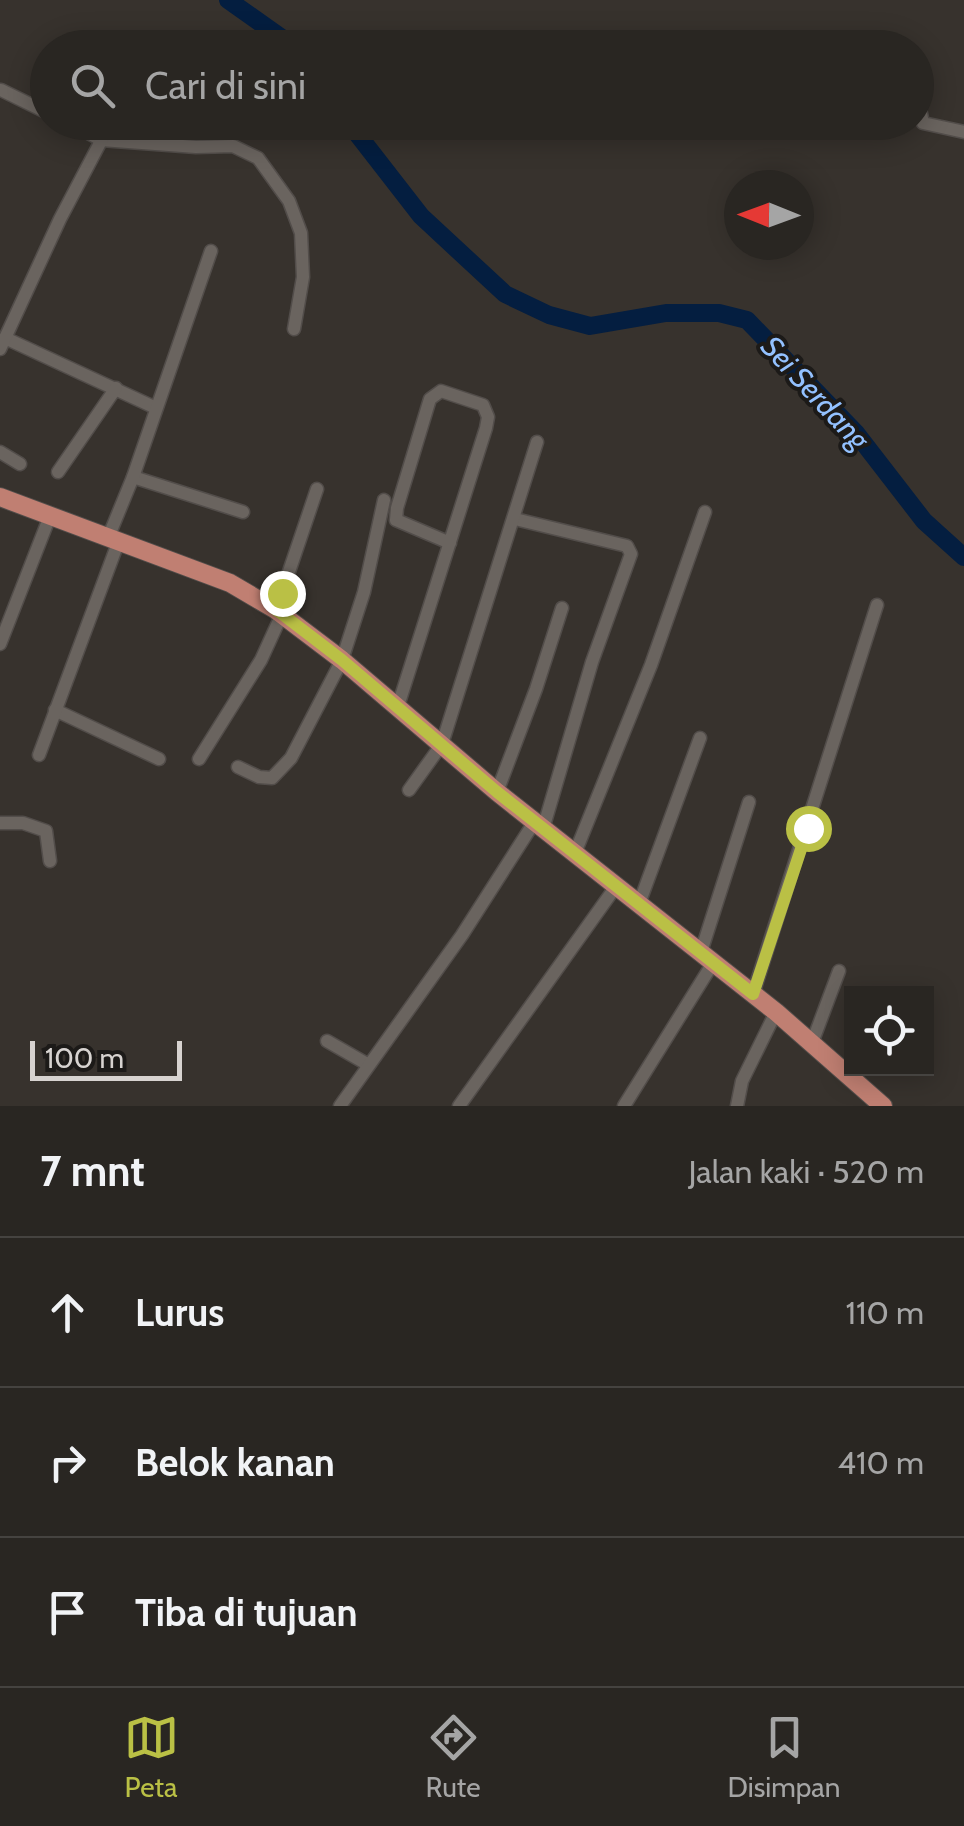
<!DOCTYPE html>
<html lang="id">
<meta charset="utf-8">
<style>
body{margin:0;font-family:Cabin,sans-serif;background:#35322f;color:#f1f3f6}
.controls{position:absolute;right:30px;bottom:30px;display:grid;overflow:hidden;border-radius:0px;box-shadow:0 5px 25px #0003}
.controls button{width:90px;height:90px;display:grid;place-items:center;padding:0;border:0;border-bottom:2px solid #454340;background:#292622;color:#f1f3f6;font:50px sans-serif}
.compass{position:absolute;left:724px;top:170px;width:90px;height:90px;border-radius:50%;background:#292622;box-shadow:0 5px 25px #0003;rotate:271deg}
.scale{position:absolute;left:30px;bottom:25px;width:152px;box-sizing:border-box;padding-left:10px;border:5px solid #d7d3d0;border-top:0;font-size:28px;line-height:35px;white-space:nowrap;color:#d7d3d0;-webkit-text-stroke:8px #1c1a18;paint-order:stroke}
.stop{position:absolute;width:30px;height:30px;margin:-22px;border:8px solid #bac045;border-radius:50%;background:#fff}
.stop.end{background:#bac045;border-color:#fff;box-shadow:0 2px 10px #0008}
.list{margin:0;padding:0;list-style:none}
h2{display:flex;justify-content:space-between;align-items:center;height:130px;margin:0;padding:0 40px;font-size:42px}
h2 small{font-size:32px;font-weight:400;color:#a5a5a5}
.list li{display:grid;grid-template-columns:65px 1fr auto;gap:30px;align-items:center;box-sizing:border-box;height:150px;padding:0 40px;border-top:2px solid #454340}
.list b{display:block;font-size:38px;white-space:nowrap}
.list em{font-size:32px;font-style:normal;color:#a5a5a5}
.icon{flex:none;width:55px;height:55px;fill:none;stroke:currentColor;stroke-width:2;stroke-linecap:round;stroke-linejoin:round}
.map{position:relative;flex:none;width:964px;height:1106px;overflow:hidden}
.search{position:absolute;background:#292622;box-shadow:0 5px 25px #0003;left:30px;right:30px;top:30px;height:110px;display:flex;align-items:center;gap:25px;box-sizing:border-box;padding:0 35px;border-radius:55px;color:#a5a5a5;font-size:38px}
.sheet{height:580px;background:#292622}
nav{display:flex;justify-content:space-around;align-items:center;box-sizing:border-box;height:140px;border-top:2px solid #454340;background:#292622;font-size:28px;color:#a5a5a5}
nav a{display:grid;justify-items:center;gap:5px}
nav .on{color:#bac045}
.map>svg:first-child{display:block}
.lines{fill:none;stroke-linecap:round;stroke-linejoin:round}
.river{stroke:#041e40;stroke-width:18}
.minor-casing{stroke:#524d4a;stroke-width:15}
.major-casing{stroke:#524d4a;stroke-width:20}
.minor{stroke:#6a645f;stroke-width:12}
.major{stroke:#c07f72;stroke-width:18}
.route{stroke:#bac045;stroke-width:12}
.labels{text-anchor:middle;stroke-width:8;stroke-linejoin:round;paint-order:stroke}
.water-label{font-size:30px;font-style:italic;fill:#93c1ff;stroke:#1c1a18}
</style>
<div class="map">
<svg width="964" height="1106" viewBox="0 0 964 1106">
<rect width="100%" height="100%" fill="#37322d"/>
<g class="lines">
<g class="river">
<path d="M228 0 296 48"/>
<path d="M348 122 421 216 505 294 549 315 590 326 666 313H719L747 320 856 433 924 521 964 557"/>
</g>
<defs>
<g id="minor">
<path d="M1 90 48 113"/>
<path d="M916 90 923 123 964 132"/>
<path d="M68 122 101 140 196 147 233 146 258 158 289 201 301 233 303 277 294 329"/>
<path d="M5 338 156 408"/>
<path d="M0 349 60 219 111 122"/>
<path d="M0 452 20 464"/>
<path d="M58 472 116 388"/>
<path d="M133 477 243 512"/>
<path d="M515 519 627 546 631 554 592 662 543 829"/>
<path d="M108 538 133 477 211 251"/>
<path d="M276 610 317 489"/>
<path d="M0 644 50 516"/>
<path d="M398 706 486 428 488 417 483 405 441 391 430 399 397 508 396 520 450 543"/>
<path d="M55 710 159 759"/>
<path d="M39 755 118 543"/>
<path d="M199 759 261 660 282 614"/>
<path d="M238 767 259 777 272 778 291 758 342 660 364 592 384 500"/>
<path d="M409 790 442 744 537 442"/>
<path d="M497 792 536 689 562 608"/>
<path d="M0 823H23L46 831 50 861"/>
<path d="M575 853 651 665 705 512"/>
<path d="M639 904 700 738"/>
<path d="M701 952 749 802"/>
<path d="M753 994 877 605"/>
<path d="M327 1041 367 1064"/>
<path d="M812 1043 839 971"/>
<path d="M340 1106 462 935 535 821"/>
<path d="M459 1106 617 885"/>
<path d="M624 1106 713 963"/>
<path d="M737 1106 742 1081 776 1012"/>
</g>
<path id="major" d="M0 497 230 583 276 610 342 660 497 792 776 1012 883 1106"/>
</defs>
<use href="#minor" class="minor-casing"/>
<use href="#major" class="major-casing"/>
<use href="#minor" class="minor"/>
<use href="#major" class="major"/>
</g>
<g class="lines">
<path class="route" d="M282 593 276 610 282 614 342 660 497 792 753 994 808 828"/>
</g>
<g class="labels">
<g class="water-label">
<text transform="translate(815 393) rotate(47)" y="10">Sei Serdang</text>
</g>
</g>
</svg>
<div class="controls">
<button><svg class="icon" aria-label="locate" viewBox="0 0 24 24"><circle cx="12" cy="12" r="6"/><path d="M12 2v4M12 18v4M2 12h4M18 12h4"/></svg></button>
</div>
<svg class="compass" viewBox="-18 -18 36 36"><path d="M0-13l5 13h-10z" fill="#e53935"/><path d="M0 13l5-13h-10z" fill="#a5a5a5"/></svg>
<div class="scale">100 m</div>
<div class="stop" style="left:808px;top:828px"></div>
<div class="stop end" style="left:282px;top:593px"></div>
<div class="search"><svg class="icon" aria-label="search" viewBox="0 0 24 24"><circle cx="10" cy="10" r="6"/><path d="M15 15l6 6"/></svg>Cari di sini</div>
</div>
<section class="sheet">
<h2>7 mnt<small>Jalan kaki · 520 m</small></h2>
<ul class="list">
<li><svg class="icon" aria-label="ahead" viewBox="0 0 24 24"><path d="M12 20V5M6 11l6-6 6 6"/></svg><div><b>Lurus</b></div><em>110 m</em></li>
<li><svg class="icon" aria-label="right" viewBox="0 0 24 24"><path d="M7 20v-9h11M14 6l5 5-5 5"/></svg><div><b>Belok kanan</b></div><em>410 m</em></li>
<li><svg class="icon" aria-label="arrive" viewBox="0 0 24 24"><path d="M6 21V4h12l-3 4 3 4H6"/></svg><div><b>Tiba di tujuan</b></div></li>
</ul>
</section>
<nav>
<a class="on"><svg class="icon" aria-label="map" viewBox="0 0 24 24"><path d="M3 6l6-2 6 2 6-2v14l-6 2-6-2-6 2zM9 4v14M15 6v14"/></svg>Peta</a>
<a><svg class="icon" aria-label="directions" viewBox="0 0 24 24"><path d="M12 3l9 9-9 9-9-9zM9 14v-3h6M13 9l2 2-2 2"/></svg>Rute</a>
<a><svg class="icon" aria-label="saved" viewBox="0 0 24 24"><path d="M7 4h10v16l-5-4-5 4z"/></svg>Disimpan</a>
</nav>
